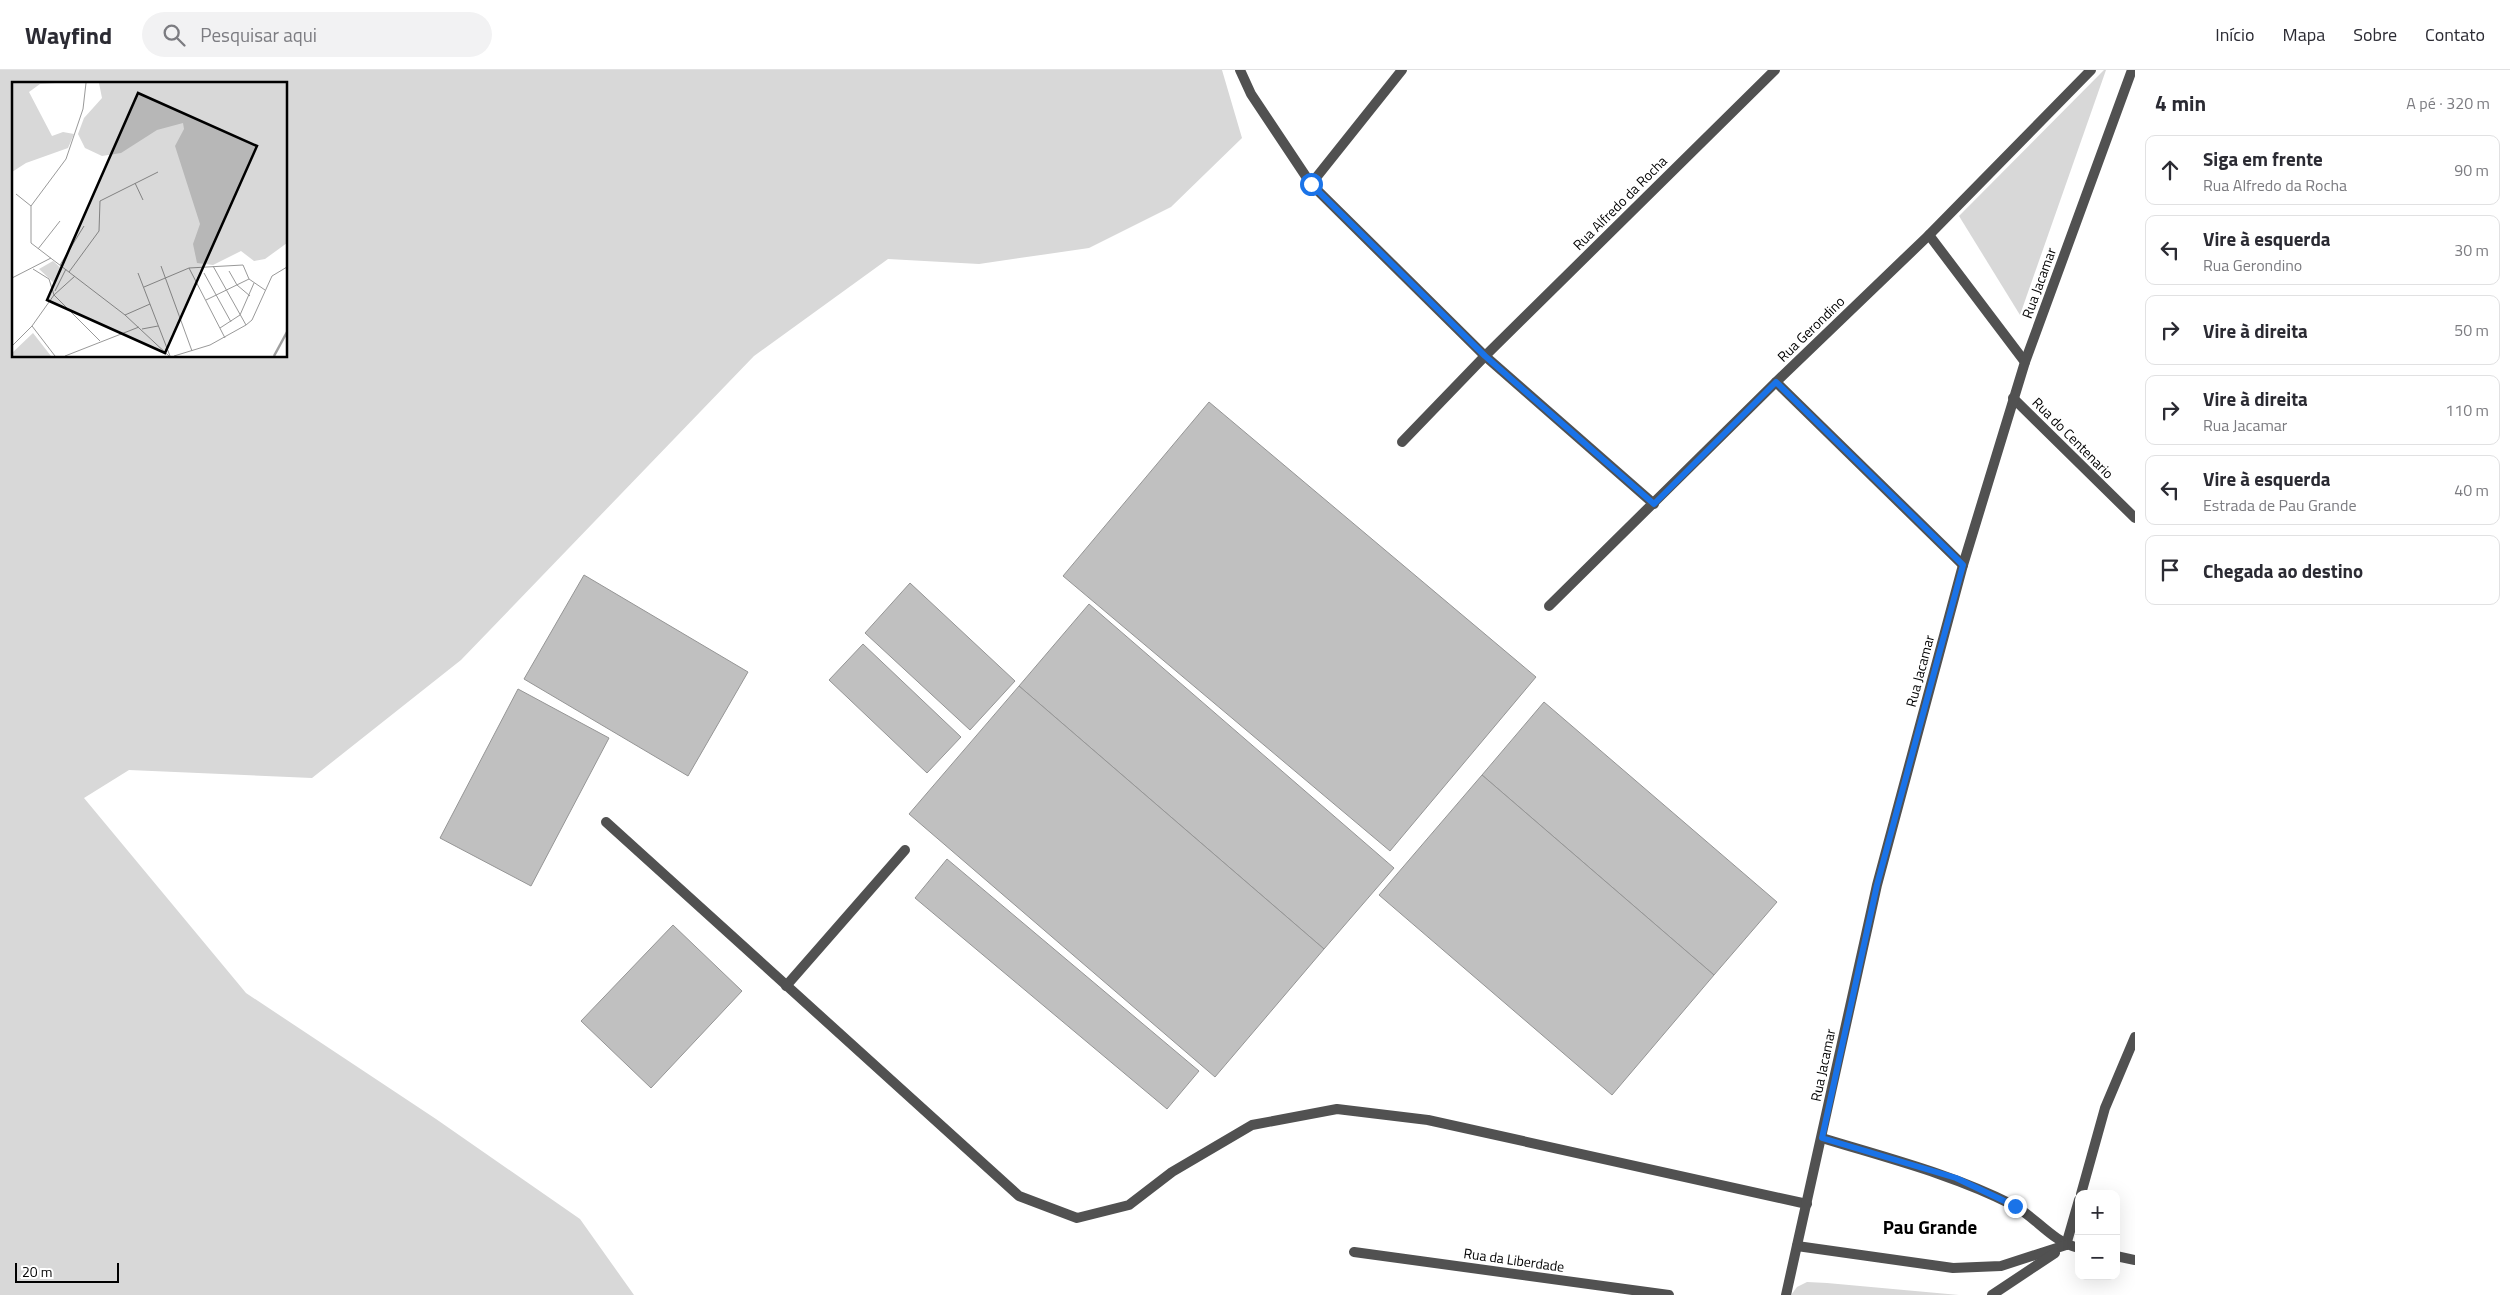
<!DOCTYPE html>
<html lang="pt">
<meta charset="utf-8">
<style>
body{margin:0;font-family:"Titillium Web",sans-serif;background:#f2f2f3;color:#2b2b33}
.controls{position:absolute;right:15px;bottom:15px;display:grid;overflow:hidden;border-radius:10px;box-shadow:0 5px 20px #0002}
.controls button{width:45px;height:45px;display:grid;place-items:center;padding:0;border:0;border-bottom:1px solid #e1e1e2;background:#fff;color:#2b2b33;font:25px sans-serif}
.scale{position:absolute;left:15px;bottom:12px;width:104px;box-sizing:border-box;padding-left:5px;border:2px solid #000;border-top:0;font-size:14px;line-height:18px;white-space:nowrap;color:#000;-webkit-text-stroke:4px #fff;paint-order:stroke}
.stop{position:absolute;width:15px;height:15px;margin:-11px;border:4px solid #1a73e8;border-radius:50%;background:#fff}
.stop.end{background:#1a73e8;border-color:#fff;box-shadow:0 1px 5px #0008}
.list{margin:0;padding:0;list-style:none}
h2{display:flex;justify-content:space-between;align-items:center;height:65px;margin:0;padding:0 20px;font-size:21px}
h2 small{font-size:16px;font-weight:400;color:#7c7c81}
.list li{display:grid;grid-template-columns:32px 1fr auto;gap:15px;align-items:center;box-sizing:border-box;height:70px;margin:0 10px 10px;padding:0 10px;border:1px solid #e1e1e2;border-radius:10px}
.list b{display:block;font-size:19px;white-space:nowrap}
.list p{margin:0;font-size:16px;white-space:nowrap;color:#7c7c81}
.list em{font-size:16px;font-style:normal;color:#7c7c81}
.icon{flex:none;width:28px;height:28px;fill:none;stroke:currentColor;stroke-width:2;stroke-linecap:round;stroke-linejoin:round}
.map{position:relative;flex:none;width:2135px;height:1225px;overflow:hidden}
header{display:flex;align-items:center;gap:30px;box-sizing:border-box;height:70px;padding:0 25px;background:#fff;border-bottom:1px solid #e1e1e2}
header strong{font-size:24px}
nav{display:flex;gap:28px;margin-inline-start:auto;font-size:18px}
.search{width:350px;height:45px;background:#f2f2f3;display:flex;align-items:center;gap:12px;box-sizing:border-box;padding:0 18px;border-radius:28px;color:#7c7c81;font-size:19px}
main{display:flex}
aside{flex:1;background:#fff}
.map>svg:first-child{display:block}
.green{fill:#d8d8d8;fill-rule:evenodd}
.building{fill:#c0c0c0;stroke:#959595}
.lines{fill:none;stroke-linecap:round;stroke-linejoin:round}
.service{stroke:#515151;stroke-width:10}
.minor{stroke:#515151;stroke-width:10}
.route{stroke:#1a73e8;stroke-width:6}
.labels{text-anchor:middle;stroke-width:4;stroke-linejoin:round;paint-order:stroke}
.street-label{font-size:14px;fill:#000;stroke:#fff}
.district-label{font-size:19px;font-weight:bold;fill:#000;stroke:#fff}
.inset-river{fill:none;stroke:#9f9f9f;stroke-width:2.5}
.inset-road{fill:none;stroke:#999;stroke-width:1}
.view{fill:#000;fill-opacity:0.15;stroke:#000;stroke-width:2.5}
.inset-edge{fill:none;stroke:#000;stroke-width:2.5}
</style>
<header>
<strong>Wayfind</strong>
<div class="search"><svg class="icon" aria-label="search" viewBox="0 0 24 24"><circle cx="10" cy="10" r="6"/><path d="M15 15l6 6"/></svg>Pesquisar aqui</div>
<nav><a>Início</a><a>Mapa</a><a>Sobre</a><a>Contato</a></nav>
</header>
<main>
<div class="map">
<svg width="2135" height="1225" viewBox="0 0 2135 1225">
<rect width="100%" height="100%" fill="#fff"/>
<g class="green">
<path d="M0 0H1222L1242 68 1171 137 1089 178 979 194 888 189 754 286 461 590 312 708 129 700 84 728 246 923 436 1049 580 1149 634 1225H0ZM14 14H286V286H14Z"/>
<path d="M2104 0H2106L2020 245 1959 146Z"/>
<path d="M1807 1212 1827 1213 1959 1225H1791L1797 1217Z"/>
</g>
<g class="building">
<path d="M1209 332 1536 607 1390 781 1063 506Z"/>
<path d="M584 505 748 602 688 706 524 609Z"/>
<path d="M910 513 1015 611 970 660 865 563Z"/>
<path d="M1089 534 1394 798 1324 879 1019 616Z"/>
<path d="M863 574 961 667 927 703 829 610Z"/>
<path d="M1019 616 1324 879 1215 1007 909 744Z"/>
<path d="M518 619 609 668 531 816 440 768Z"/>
<path d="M1544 632 1777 832 1714 905 1482 705Z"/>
<path d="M1482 705 1714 905 1612 1025 1379 825Z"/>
<path d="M947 789 1199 1001 1167 1039 915 828Z"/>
<path d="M673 855 742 921 651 1018 581 951Z"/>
</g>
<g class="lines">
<g class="service">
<path d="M606 752 1019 1126 1077 1148 1129 1135 1172 1102 1252 1055 1337 1039 1428 1050 1807 1134"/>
<path d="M786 916 905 780"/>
</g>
<g class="minor">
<path d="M1240 0 1251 24 1311 114 1485 286 1654 434"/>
<path d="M1311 114 1402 0"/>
<path d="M1929 165 2025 292"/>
<path d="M1776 312 1963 495"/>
<path d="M2013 328 2135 448"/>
<path d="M1402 372 1485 286 1775 0"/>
<path d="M1549 536 1776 312 1929 165 2091 0"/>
<path d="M1822 1068C1887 1088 1952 1104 2013 1135 2036 1147 2052 1172 2079 1178"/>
<path d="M2081 1124 2105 1038 2135 967"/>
<path d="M2066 1175 2079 1130"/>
<path d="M1797 1176 1953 1198 2001 1196 2066 1175"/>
<path d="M1354 1182 1669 1225"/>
<path d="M2116 1186 2135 1190"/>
<path d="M1786 1225 1877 815 1963 495 2025 292 2132 0"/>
<path d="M1992 1225 2055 1183"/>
</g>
</g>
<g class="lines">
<path class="route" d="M1311 114 1485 286 1654 434 1776 312 1963 495 1877 815 1822 1068 1956 1108 2015 1136"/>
</g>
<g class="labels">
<g class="street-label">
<text transform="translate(1620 133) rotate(-45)" y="5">Rua Alfredo da Rocha</text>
<text transform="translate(2039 213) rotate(-70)" y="5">Rua Jacamar</text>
<text transform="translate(1811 259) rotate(-44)" y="5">Rua Gerondino</text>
<text transform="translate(2073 368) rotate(45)" y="5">Rua do Centenario</text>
<text transform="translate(1920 601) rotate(-75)" y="5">Rua Jacamar</text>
<text transform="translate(1823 995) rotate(-78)" y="5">Rua Jacamar</text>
<text transform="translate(1514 1190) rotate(8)" y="5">Rua da Liberdade</text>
</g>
<g class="district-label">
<text x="1930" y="1164">Pau Grande</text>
</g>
</g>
<g transform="translate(12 12)">
<rect width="275" height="275" fill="#fff"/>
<path d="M0 1H44L28 2 17 10 40 54 51 50 62 52 56 66 14 81 0 90ZM87 1H275V161L253 177 242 179 229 169 201 183 185 181 181 162 188 142 163 64 172 47 171 41 145 48 109 71 90 74 73 66 66 52 72 36 90 16ZM41 179 50 187 42 201 27 187ZM21 251 39 274H0V271Z" fill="#d8d8d8"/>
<path class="inset-river" d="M262 274 275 250"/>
<path class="inset-road" d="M74 1 71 27 54 77 19 124V161L113 233 157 274M123 101 131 118M4 112 19 124M26 167 48 139M48 183 72 144M149 184 180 269M201 184 234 243M177 186 213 256M21 187 37 197 42 213M217 189 225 203 238 214M57 190 87 149 88 119 146 90M126 191 158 274M192 191 219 240M0 196 39 176M132 205 177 186 231 183 237 197 253 208M43 209 54 187M42 213 88 259M194 218 237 197M113 233 138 222M20 244 43 274M208 246 228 233 242 201M130 247 146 244M0 264 20 244 42 213 63 194M53 274 127 245M162 274 198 263 234 243 240 238 260 194 275 185"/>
<path class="view" d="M126 11 245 64 153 271 35 218Z"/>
<rect width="275" height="275" class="inset-edge"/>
</g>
</svg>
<div class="controls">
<button>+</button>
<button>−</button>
</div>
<div class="scale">20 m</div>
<div class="stop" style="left:1311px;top:114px"></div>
<div class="stop end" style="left:2015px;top:1136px"></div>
</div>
<aside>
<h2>4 min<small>A pé · 320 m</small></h2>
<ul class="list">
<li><svg class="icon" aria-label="ahead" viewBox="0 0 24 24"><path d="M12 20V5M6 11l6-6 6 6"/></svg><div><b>Siga em frente</b><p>Rua Alfredo da Rocha</p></div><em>90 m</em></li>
<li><svg class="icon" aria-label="left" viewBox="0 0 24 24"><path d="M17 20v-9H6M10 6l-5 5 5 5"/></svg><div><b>Vire à esquerda</b><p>Rua Gerondino</p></div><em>30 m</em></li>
<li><svg class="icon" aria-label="right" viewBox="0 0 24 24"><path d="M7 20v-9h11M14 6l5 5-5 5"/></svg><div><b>Vire à direita</b></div><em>50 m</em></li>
<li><svg class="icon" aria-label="right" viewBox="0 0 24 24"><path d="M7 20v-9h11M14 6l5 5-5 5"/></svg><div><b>Vire à direita</b><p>Rua Jacamar</p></div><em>110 m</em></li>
<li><svg class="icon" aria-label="left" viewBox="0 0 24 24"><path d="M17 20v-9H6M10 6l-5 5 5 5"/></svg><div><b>Vire à esquerda</b><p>Estrada de Pau Grande</p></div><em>40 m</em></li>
<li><svg class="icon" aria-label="arrive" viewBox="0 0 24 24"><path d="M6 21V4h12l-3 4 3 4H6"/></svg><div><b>Chegada ao destino</b></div></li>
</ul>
</aside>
</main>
